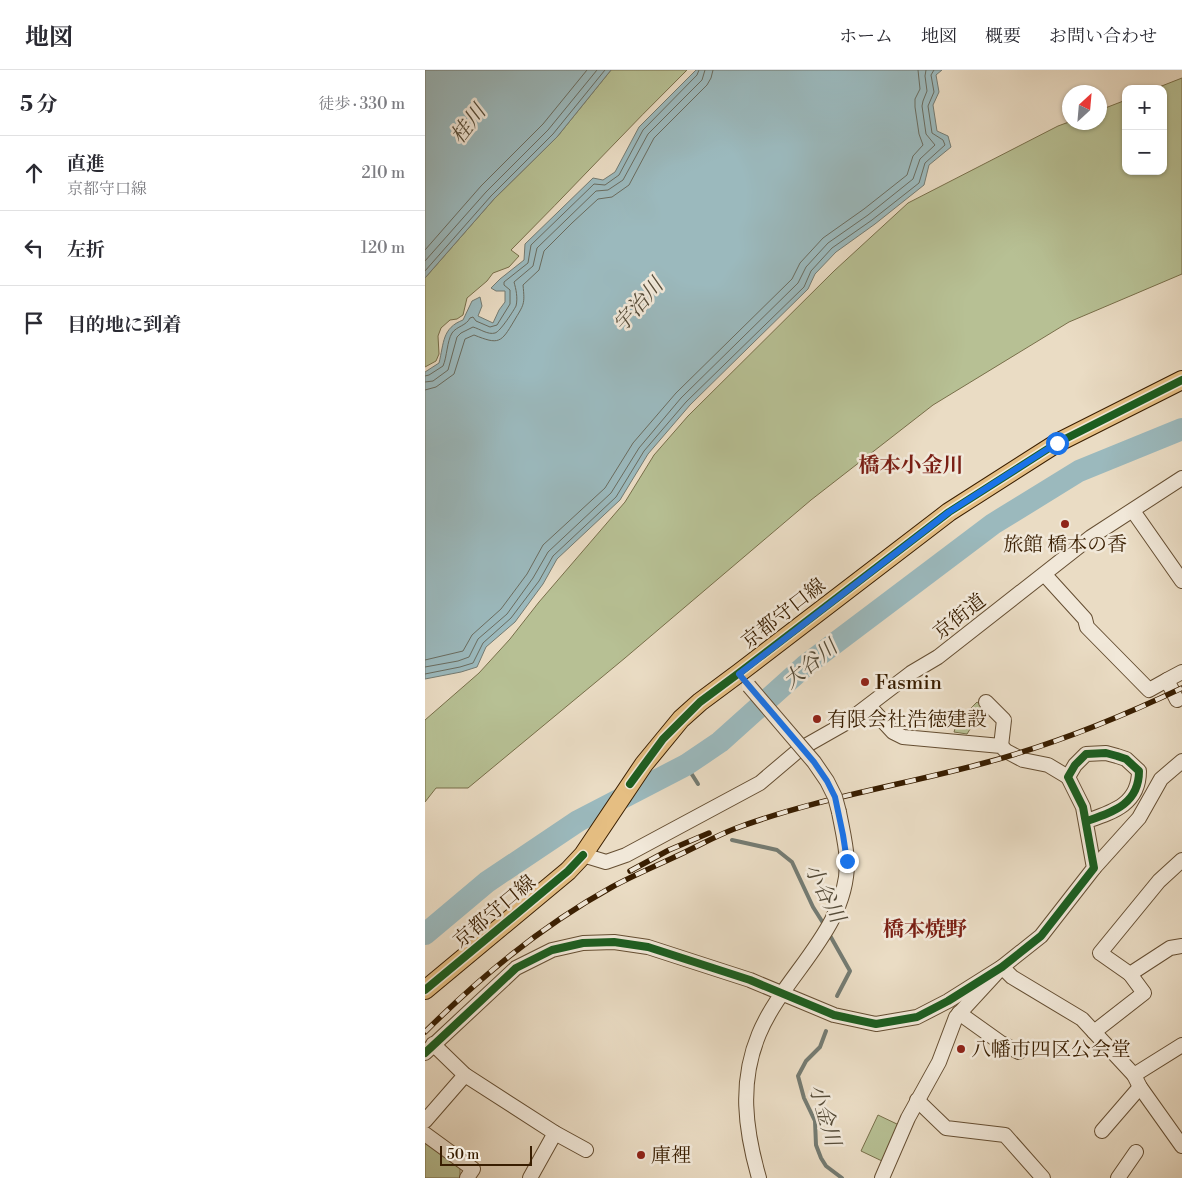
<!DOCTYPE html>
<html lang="ja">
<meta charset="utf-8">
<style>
body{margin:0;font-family:"Libre Bodoni","Noto Serif JP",serif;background:#f7f7f7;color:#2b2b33}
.controls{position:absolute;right:15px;top:15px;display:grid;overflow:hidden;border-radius:10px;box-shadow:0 1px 4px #0004}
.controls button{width:45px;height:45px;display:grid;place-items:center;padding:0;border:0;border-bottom:1px solid #e1e1e2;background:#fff;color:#2b2b33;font:25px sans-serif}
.compass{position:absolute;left:637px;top:15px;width:45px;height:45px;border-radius:50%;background:#fff;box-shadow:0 1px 4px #0004;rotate:26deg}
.scale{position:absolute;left:15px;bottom:12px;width:92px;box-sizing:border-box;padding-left:5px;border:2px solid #391e01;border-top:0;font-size:14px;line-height:18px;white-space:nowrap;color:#391e01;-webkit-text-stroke:4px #f1e8d9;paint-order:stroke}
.stop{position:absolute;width:15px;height:15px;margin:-11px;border:4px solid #1a73e8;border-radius:50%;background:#fff}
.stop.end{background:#1a73e8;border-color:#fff;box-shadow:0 1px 5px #0008}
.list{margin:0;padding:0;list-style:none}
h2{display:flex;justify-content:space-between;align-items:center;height:65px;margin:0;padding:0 20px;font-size:21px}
h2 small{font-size:16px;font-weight:400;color:#7c7c81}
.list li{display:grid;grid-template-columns:32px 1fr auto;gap:15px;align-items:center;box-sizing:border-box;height:75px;padding:0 20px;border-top:1px solid #e1e1e2}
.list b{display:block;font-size:19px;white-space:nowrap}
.list p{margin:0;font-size:16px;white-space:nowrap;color:#7c7c81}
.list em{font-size:16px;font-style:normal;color:#7c7c81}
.icon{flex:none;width:28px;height:28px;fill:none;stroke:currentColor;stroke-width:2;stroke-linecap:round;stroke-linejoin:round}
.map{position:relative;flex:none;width:757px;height:1108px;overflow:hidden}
header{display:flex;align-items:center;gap:30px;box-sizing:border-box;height:70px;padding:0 25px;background:#fff;border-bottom:1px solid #e1e1e2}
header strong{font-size:24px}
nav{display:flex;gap:28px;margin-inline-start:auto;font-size:18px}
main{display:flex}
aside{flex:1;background:#fff}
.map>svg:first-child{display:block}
.green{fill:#b7c094;stroke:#786f4a}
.water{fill:#9bb9bd;stroke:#747b72}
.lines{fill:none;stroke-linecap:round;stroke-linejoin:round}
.shore{stroke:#6a6c5f;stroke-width:1}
.stream{stroke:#747b72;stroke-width:4}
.river{stroke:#9bb9bd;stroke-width:22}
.minor-casing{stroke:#654e32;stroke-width:16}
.major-casing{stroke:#391e01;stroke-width:20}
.minor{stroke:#f1e8d9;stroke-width:14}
.major{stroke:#e5be82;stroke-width:18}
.rail-casing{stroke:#391e01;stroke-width:5.5}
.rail{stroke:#f1e8d9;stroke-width:4;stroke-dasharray:11;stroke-linecap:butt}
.minor-bridge-casing{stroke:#654e32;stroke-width:16;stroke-linecap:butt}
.minor-bridge{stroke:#f1e8d9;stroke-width:14}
.cycleway-casing{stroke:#f1e8d9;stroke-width:11}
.cycleway{stroke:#1b5e20;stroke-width:8}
.route{stroke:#1a73e8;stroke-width:6}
.poi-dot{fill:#8f2418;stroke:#f1e8d9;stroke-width:2}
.labels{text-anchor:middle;stroke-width:5;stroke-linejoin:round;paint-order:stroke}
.poi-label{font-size:20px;fill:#391e01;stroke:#f1e8d9;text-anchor:start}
.street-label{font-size:20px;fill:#391e01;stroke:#f1e8d9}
.water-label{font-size:21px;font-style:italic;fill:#564c39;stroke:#f1e8d9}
.neighbourhood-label{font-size:21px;font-weight:bold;fill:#7a1f14;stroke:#f1e8d9}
</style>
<header>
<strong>地図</strong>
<nav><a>ホーム</a><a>地図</a><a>概要</a><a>お問い合わせ</a></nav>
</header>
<main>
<aside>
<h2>5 分<small>徒歩 · 330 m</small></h2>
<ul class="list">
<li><svg class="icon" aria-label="ahead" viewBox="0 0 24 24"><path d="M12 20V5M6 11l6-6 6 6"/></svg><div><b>直進</b><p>京都守口線</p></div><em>210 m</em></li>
<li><svg class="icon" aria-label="left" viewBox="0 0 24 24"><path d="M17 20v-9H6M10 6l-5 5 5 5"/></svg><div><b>左折</b></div><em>120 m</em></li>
<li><svg class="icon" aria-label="arrive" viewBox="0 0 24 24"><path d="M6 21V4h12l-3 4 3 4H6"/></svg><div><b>目的地に到着</b></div></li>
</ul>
</aside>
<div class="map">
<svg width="757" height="1108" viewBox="0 0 757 1108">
<rect width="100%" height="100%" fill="#eadcc4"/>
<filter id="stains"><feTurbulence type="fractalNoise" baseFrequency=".004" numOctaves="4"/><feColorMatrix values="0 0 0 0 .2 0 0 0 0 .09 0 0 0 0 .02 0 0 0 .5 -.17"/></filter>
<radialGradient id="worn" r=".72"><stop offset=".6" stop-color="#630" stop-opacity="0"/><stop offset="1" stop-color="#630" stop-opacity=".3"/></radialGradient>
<g class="green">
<path d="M186 0H262C202 59 145 121 86 180L94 186 84 197 68 203 62 211 42 228 38 245 32 249 25 250 16 258 13 266 14 284 11 291 0 297V208L69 129 132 67Z"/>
<path d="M757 8V204L644 252 508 335 386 430 200 588 43 718H11L0 732V650L54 603 85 569 114 532 200 432 229 385 263 346 409 201 483 133 633 56 644 52H674L675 40 701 30V101H738V19H729Z"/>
<path d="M552 632 559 637 542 664 529 662 532 652Z"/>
<path d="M453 1045 474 1055 457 1091 436 1081Z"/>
<path d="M0 1071 35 1096V1108H0Z"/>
</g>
<g class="water">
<path d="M0 0H186L132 67 69 129 0 208Z"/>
<path d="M271 0H517L511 5 514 22 508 35 512 61 523 66 526 77 504 95 499 115 450 154 411 182 390 204 383 219 265 335 223 384 195 430 132 489 118 514 90 552 61 577 52 597 36 602 0 609V302L14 293C19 273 17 258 38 250L47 231 55 227 57 236 53 246 68 253 74 240 80 232V221H71L66 218 75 209 99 190 100 174 168 108 178 110 190 102 214 57Z"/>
</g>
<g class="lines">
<g class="shore">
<path d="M0 180 56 116 118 54 162 0"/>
<path d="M0 191 61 122 123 60 172 0"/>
<path d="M0 201 66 126 128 64 180 0"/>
<path d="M0 306 4 305 18 296C22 287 22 271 27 263 32 256 41 256 45 248L48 247 51 251 65 257 72 255 85 234V220L79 215V212L103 193 106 175 169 114 180 115 194 105 218 60 272 5 274 0"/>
<path d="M0 312 8 311 23 300 32 267 36 263 48 257C55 259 63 265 70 263 75 262 89 240 91 236 93 228 91 219 89 212L108 196 112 178 171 121 183 120 198 110 223 64 277 10 280 0"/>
<path d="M0 320 11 317 29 304 40 269 49 265C74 275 76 273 89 251 99 234 100 235 98 215L114 200 119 181 147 153 173 129 187 127 204 115 229 68 282 15 286 8 288 0"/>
<path d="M0 590 38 581 47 565 76 539 102 504 118 475 180 418 208 373 251 323 367 209 375 193 398 168 439 139 482 105 488 86 498 75 494 64 490 37V29L495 19 493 0"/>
<path d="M0 597 33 591 44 587 53 569 82 544 108 508 123 482 186 423 214 378 256 328 373 213 381 197 403 173 443 145 488 109 495 89 510 75 501 64 497 36 498 31 502 21 500 6 501 0"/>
<path d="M0 604 35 597 48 593 58 573 86 548 114 511 128 486 191 427 219 381 261 332 379 217 386 201 407 178 447 150 494 113 500 93 520 75 518 70 507 63 503 36 509 22 506 5 509 0"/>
</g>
<g class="stream">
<path d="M261 695 273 714"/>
<path d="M307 770 352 780 367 792 388 837 400 856"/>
<path d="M403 862 425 901 412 926"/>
<path d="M401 961 395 977 381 991 373 1006 379 1028 390 1051 391 1075 396 1088 401 1096 417 1108"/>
</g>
<path class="river" d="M0 864 62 812 153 751 261 695 295 672 381 595 568 454 654 401 757 359"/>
<defs>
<g id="minor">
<path d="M708 441 757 511"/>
<path d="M620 505 660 549 662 557 724 620 742 610"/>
<path d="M752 630 742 610 757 602"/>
<path d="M561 632 579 650 576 676"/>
<path d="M444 636 468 662 478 667 576 676 581 681 598 690 623 695 643 707"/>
<path d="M158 785 181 792 201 785 335 713 375 679 419 654 486 603 513 587 666 467 757 408"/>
<path d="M757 790 734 811 675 883 705 904 745 878 757 876"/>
<path d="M669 798 714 748 736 709 757 691"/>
<path d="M534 943 576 973 594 982"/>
<path d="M669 962 719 923 705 904"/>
<path d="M8 974 40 1005 130 1063 161 1080"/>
<path d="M0 983 91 898 127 880 158 873 189 872 223 877 325 910 409 945 451 954 492 947 523 931 577 897 616 866 669 798 658 737 643 707 650 695 661 684 681 683 692 686 701 689 714 701C714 734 688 742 662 751"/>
<path d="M709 1005 715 1017 757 1076"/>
<path d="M492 1030 521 1058 580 1065 618 1108"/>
<path d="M0 1051 40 1005"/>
<path d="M677 1061 715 1017"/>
<path d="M0 1064 48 1099 42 1108"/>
<path d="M105 1108 130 1063"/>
<path d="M334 1108C320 1059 314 1012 334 964 359 904 423 860 422 791 421 774 417 758 414 742"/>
<path d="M457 1108 483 1048 514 992 531 947 577 897 587 907 657 949 709 1005 757 975"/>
<path d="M693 1108 711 1082"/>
</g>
<path id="major" d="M0 920 143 801 158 785 219 694 256 649 275 632 314 603 524 442 632 373 757 310"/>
</defs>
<use href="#minor" class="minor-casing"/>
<use href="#major" class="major-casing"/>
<use href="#minor" class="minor"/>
<use href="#major" class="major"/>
<defs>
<g id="rail">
<path d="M205 801 244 780 284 763"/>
<path d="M0 962C55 907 118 855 187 817 209 805 233 795 256 784 273 776 291 766 309 759 391 728 479 715 563 692 630 674 694 648 757 618"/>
</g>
</defs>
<use href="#rail" class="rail-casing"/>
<use href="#rail" class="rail"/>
<defs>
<path id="minor-bridge" d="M324 616 389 692 402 711 410 727 414 742"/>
</defs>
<use href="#minor-bridge" class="minor-bridge-casing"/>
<use href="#minor-bridge" class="minor-bridge"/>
<defs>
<g id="cycleway">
<path d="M205 714 238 669 275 632 314 603 524 442 632 373 757 310"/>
<path d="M0 920 143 801 158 785"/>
<path d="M0 983 91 898 127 880 158 873 189 872 223 877 325 910 409 945 451 954 492 947 523 931 577 897 616 866 669 798 658 737 643 707 650 695 661 684 681 683 692 686 701 689 714 701C714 734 688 742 662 751"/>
</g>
</defs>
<use href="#cycleway" class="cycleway-casing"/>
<use href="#cycleway" class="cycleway"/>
</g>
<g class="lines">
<path class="route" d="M422 791 418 765 410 727 402 711 389 692 314 604 524 442 632 373"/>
</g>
<g class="poi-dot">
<circle cx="640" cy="454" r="5"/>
<circle cx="440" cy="612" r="5"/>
<circle cx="392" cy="649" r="5"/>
<circle cx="536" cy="979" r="5"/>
<circle cx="216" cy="1085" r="5"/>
</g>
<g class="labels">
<g class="poi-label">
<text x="640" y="481" text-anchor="middle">旅館 橋本の香</text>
<text x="450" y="619">Fasmin</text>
<text x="402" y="656">有限会社浩徳建設</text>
<text x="546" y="986">八幡市四区公会堂</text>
<text x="226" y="1092">庫裡</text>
</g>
<g class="street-label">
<text transform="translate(358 543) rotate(-38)" y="7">京都守口線</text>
<text transform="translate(534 546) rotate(-38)" y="7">京街道</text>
<text transform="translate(69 841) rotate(-40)" y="7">京都守口線</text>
</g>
<g class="water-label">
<text transform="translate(43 54) rotate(-52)" y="7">桂川</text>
<text transform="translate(213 235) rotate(-49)" y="7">宇治川</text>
<text transform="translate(385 594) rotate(-39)" y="7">大谷川</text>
<text transform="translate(400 823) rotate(63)" y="7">小谷川</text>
<text transform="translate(400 1045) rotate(74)" y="7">小金川</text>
</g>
<g class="neighbourhood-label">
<text x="486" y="402">橋本小金川</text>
<text x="500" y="866">橋本焼野</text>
</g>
</g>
<rect width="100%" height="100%" filter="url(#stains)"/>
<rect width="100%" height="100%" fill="url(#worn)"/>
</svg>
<div class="controls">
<button>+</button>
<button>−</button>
</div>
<svg class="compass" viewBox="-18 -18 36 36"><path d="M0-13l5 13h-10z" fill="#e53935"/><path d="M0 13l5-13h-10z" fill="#7c7c81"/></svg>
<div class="scale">50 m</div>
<div class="stop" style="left:632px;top:373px"></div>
<div class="stop end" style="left:422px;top:791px"></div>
</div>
</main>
